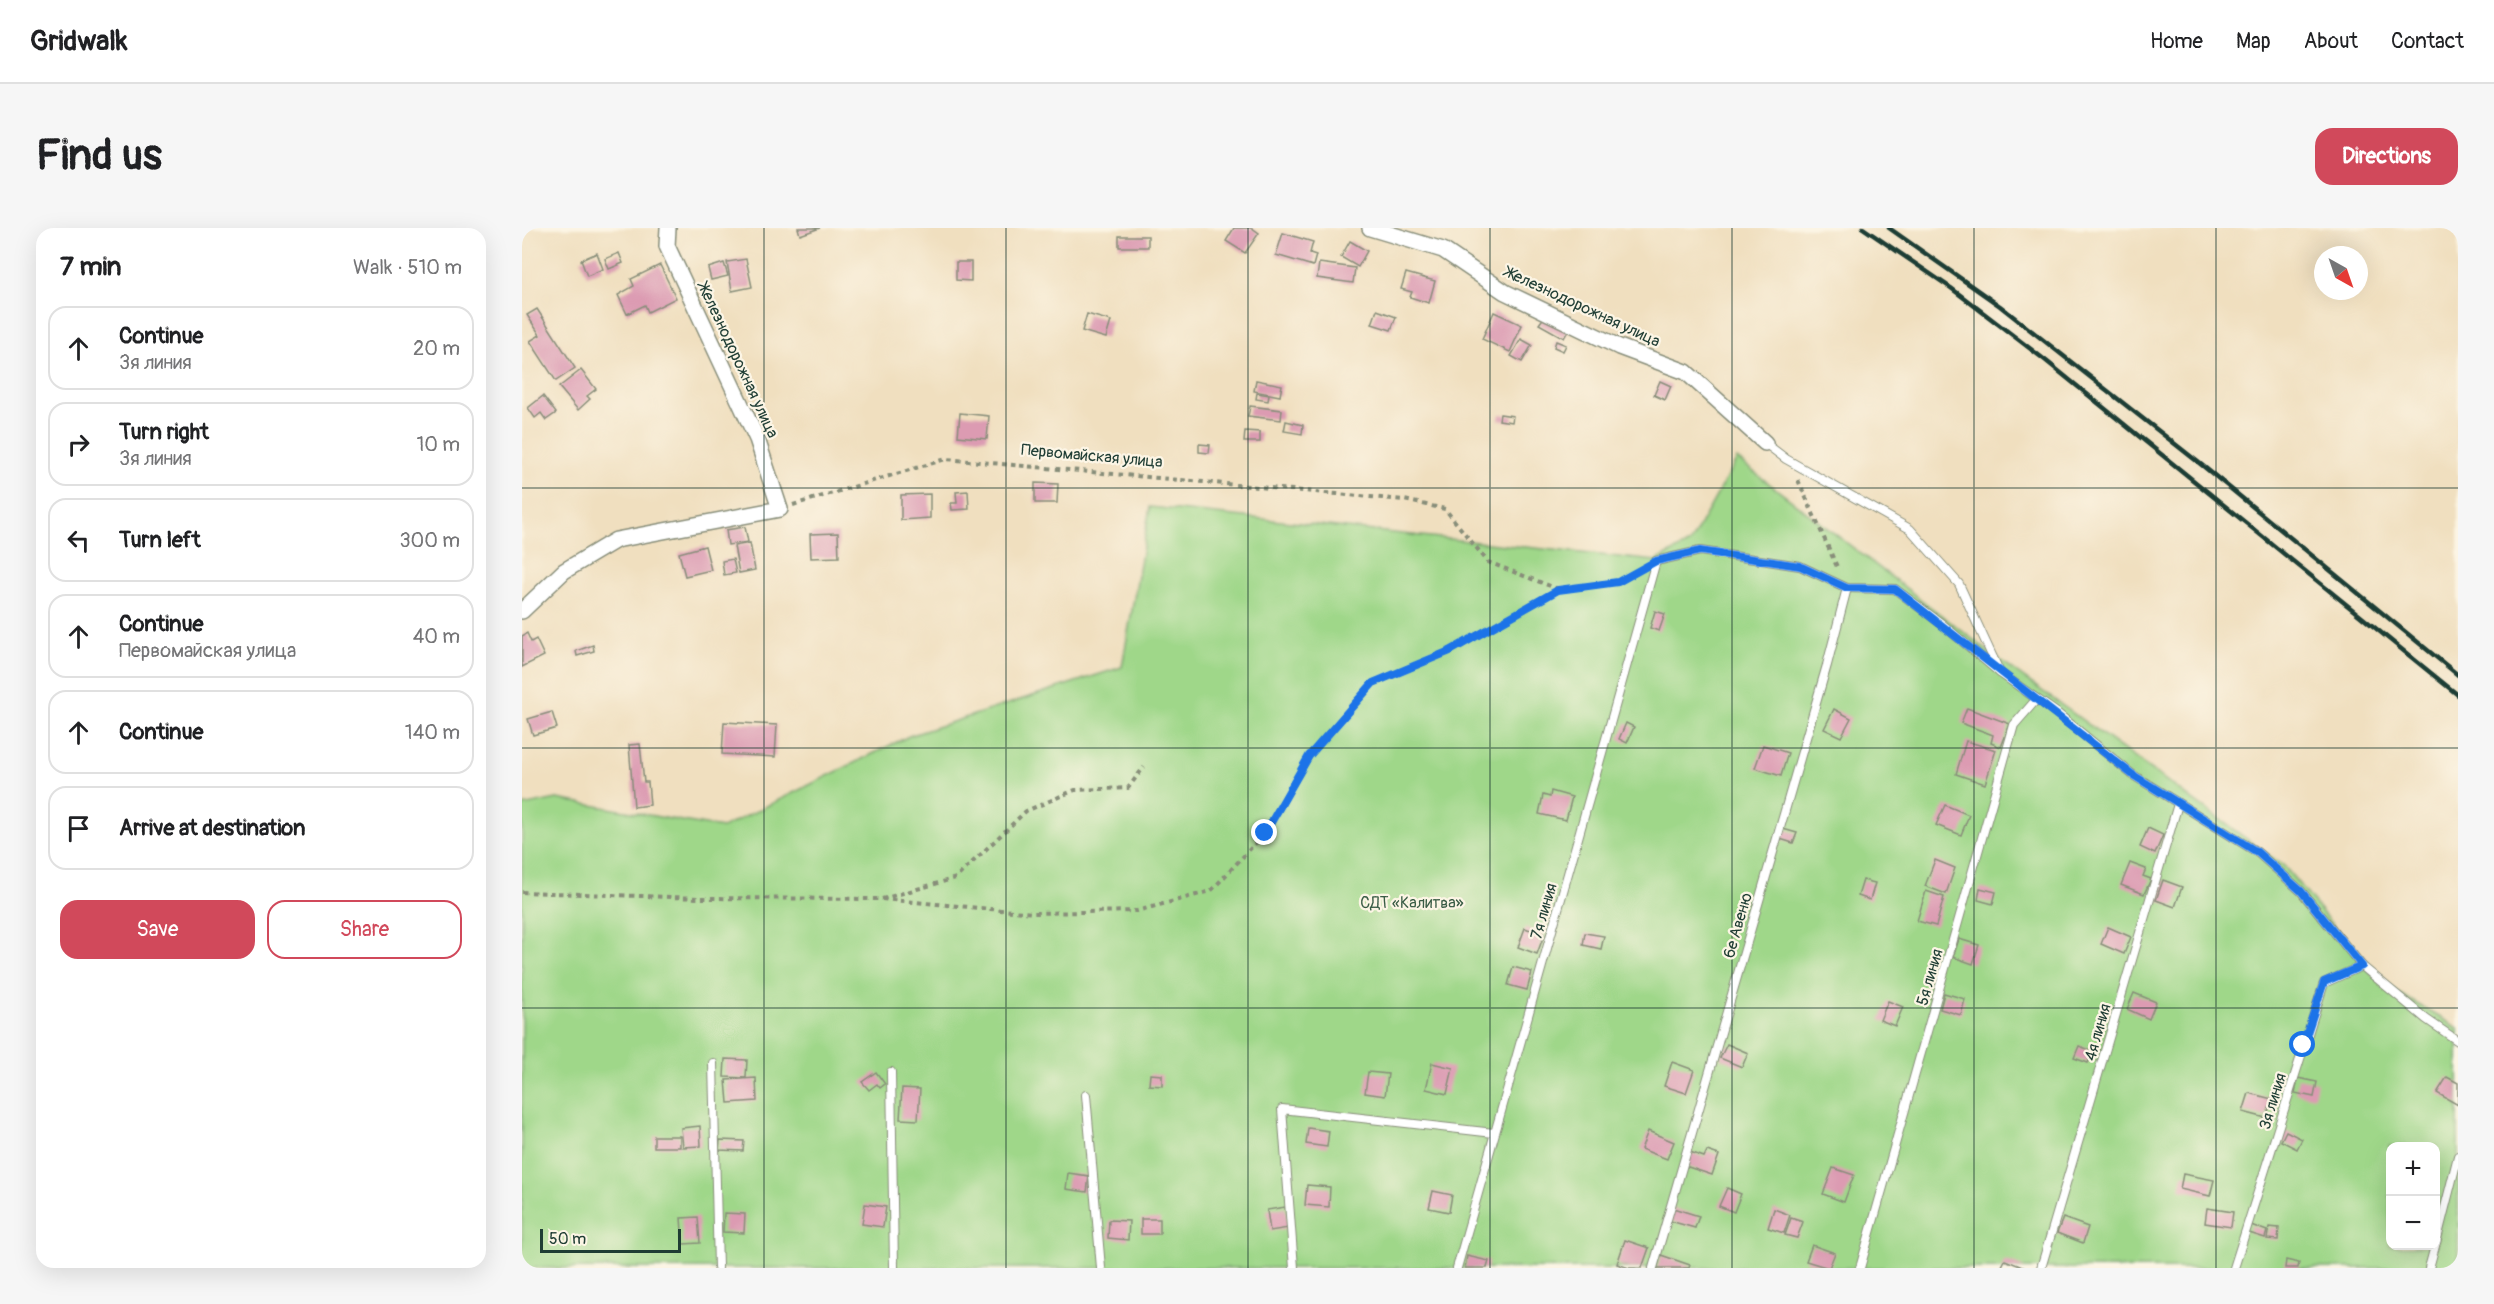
<!DOCTYPE html>
<meta charset="utf-8">
<style>
body{margin:0;font-family:Pangolin,sans-serif;background:#f6f6f6;color:#202124}
.controls{position:absolute;right:18px;bottom:18px;display:grid;overflow:hidden;border-radius:12px;box-shadow:0 6px 24px #0002}
.controls button{width:54px;height:54px;display:grid;place-items:center;padding:0;border:0;border-bottom:2px solid #e0e0e0;background:#fff;color:#202124;font:30px sans-serif}
.compass{position:absolute;left:1792px;top:18px;width:54px;height:54px;border-radius:50%;background:#fff;box-shadow:0 6px 24px #0002;rotate:140deg}
.scale{position:absolute;left:18px;bottom:15px;width:141px;box-sizing:border-box;padding-left:6px;border:3px solid #1f3d34;border-top:0;font-size:16px;line-height:21px;white-space:nowrap;color:#1f3d34;-webkit-text-stroke:4px #fcf5e5;paint-order:stroke}
.stop{position:absolute;width:18px;height:18px;margin:-14px;border:4px solid #1a73e8;border-radius:50%;background:#fff}
.stop.end{background:#1a73e8;border-color:#fff;box-shadow:0 2px 6px #0008}
.list{margin:0;padding:0;list-style:none}
h2{display:flex;justify-content:space-between;align-items:center;height:78px;margin:0;padding:0 24px;font-size:26px}
h2 small{font-size:20px;font-weight:400;color:#757577}
.list li{display:grid;grid-template-columns:39px 1fr auto;gap:18px;align-items:center;box-sizing:border-box;height:84px;margin:0 12px 12px;padding:0 12px;border:2px solid #e0e0e0;border-radius:18px}
.list b{display:block;font-size:22px;white-space:nowrap}
.list p{margin:0;font-size:20px;white-space:nowrap;color:#757577}
.list em{font-size:20px;font-style:normal;color:#757577}
.actions{display:flex;gap:12px;padding:18px 24px}
.actions a{flex:1;padding:14px 0;border:2px solid #d1495b;border-radius:18px;text-align:center;font-size:21px;color:#d1495b}
.actions .main{background:#d1495b;color:#fff}
.icon{flex:none;width:33px;height:33px;fill:none;stroke:currentColor;stroke-width:2;stroke-linecap:round;stroke-linejoin:round}
.map{position:relative;flex:none;width:1936px;height:1040px;overflow:hidden;border-radius:18px}
header{display:flex;align-items:center;gap:36px;box-sizing:border-box;height:84px;padding:0 30px;background:#fff;border-bottom:2px solid #e0e0e0}
header strong{font-size:28px}
nav{display:flex;gap:33px;margin-inline-start:auto;font-size:21px}
.intro{display:flex;align-items:center;justify-content:space-between;box-sizing:border-box;height:144px;padding:0 36px}
h1{margin:0;font-size:42px}
.button{padding:15px 27px;border-radius:18px;background:#d1495b;color:#fff;font-size:21px;font-weight:700}
main{display:flex;gap:36px;padding:0 36px}
aside{flex:1;background:#fff;border-radius:18px;box-shadow:0 6px 24px #0002}
.map>svg:first-child{display:block}
.green{fill:#9fd789;stroke:#5f8a5e;stroke-width:1.5;fill-rule:evenodd}
.building{fill:#dc9bb2}
.lines{fill:none;stroke-linecap:round;stroke-linejoin:round}
.service-casing{stroke:#888e7a;stroke-width:10}
.minor-casing{stroke:#888e7a;stroke-width:18}
.path{stroke:#888e7a;stroke-width:4;stroke-dasharray:4.5 4.5;stroke-linecap:butt}
.service{stroke:#fff;stroke-width:8}
.minor{stroke:#fff;stroke-width:15}
.rail{stroke:#1f3d34;stroke-width:4.5}
.route{stroke:#1a73e8;stroke-width:8}
.grid{fill:none;stroke:#1f3d34;stroke-width:1.5;stroke-opacity:0.55}
.labels{text-anchor:middle;stroke-width:4.5;stroke-linejoin:round;paint-order:stroke}
.street-label{font-size:16px;fill:#1f3d34;stroke:#fcf5e5}
.park-label{font-size:16px;fill:#395c45;stroke:#fcf5e5}
</style>
<header>
<strong>Gridwalk</strong>
<nav><a>Home</a><a>Map</a><a>About</a><a>Contact</a></nav>
</header>
<div class="intro"><h1>Find us</h1><a class="button">Directions</a></div>
<main>
<aside>
<h2>7 min<small>Walk · 510 m</small></h2>
<ul class="list">
<li><svg class="icon" aria-label="ahead" viewBox="0 0 24 24"><path d="M12 20V5M6 11l6-6 6 6"/></svg><div><b>Continue</b><p>3я линия</p></div><em>20 m</em></li>
<li><svg class="icon" aria-label="right" viewBox="0 0 24 24"><path d="M7 20v-9h11M14 6l5 5-5 5"/></svg><div><b>Turn right</b><p>3я линия</p></div><em>10 m</em></li>
<li><svg class="icon" aria-label="left" viewBox="0 0 24 24"><path d="M17 20v-9H6M10 6l-5 5 5 5"/></svg><div><b>Turn left</b></div><em>300 m</em></li>
<li><svg class="icon" aria-label="ahead" viewBox="0 0 24 24"><path d="M12 20V5M6 11l6-6 6 6"/></svg><div><b>Continue</b><p>Первомайская улица</p></div><em>40 m</em></li>
<li><svg class="icon" aria-label="ahead" viewBox="0 0 24 24"><path d="M12 20V5M6 11l6-6 6 6"/></svg><div><b>Continue</b></div><em>140 m</em></li>
<li><svg class="icon" aria-label="arrive" viewBox="0 0 24 24"><path d="M6 21V4h12l-3 4 3 4H6"/></svg><div><b>Arrive at destination</b></div></li>
</ul>
<div class="actions"><a class="main">Save</a><a>Share</a></div>
</aside>
<div class="map">
<svg width="1936" height="1040" viewBox="0 0 1936 1040">
<rect width="100%" height="100%" fill="#fcf5e5"/>
<filter id="ink" filterUnits="userSpaceOnUse"><feTurbulence type="fractalNoise" baseFrequency=".0167" numOctaves="2"/><feDisplacementMap in="SourceGraphic" scale="12" xChannelSelector="R" yChannelSelector="G"/><feConvolveMatrix kernelMatrix="1 2 1 2 8 2 1 2 1" color-interpolation-filters="sRGB"/></filter>
<filter id="wash" filterUnits="userSpaceOnUse"><feTurbulence type="fractalNoise" baseFrequency=".008" numOctaves="4" result="noise"/><feDisplacementMap in="SourceGraphic" scale="24" xChannelSelector="R" yChannelSelector="G"/><feGaussianBlur stdDeviation="1.35" result="paint"/><feColorMatrix in="noise" values="0 0 0 0 0 0 0 0 0 0 0 0 0 0 0 0 0 1.4 0 .05"/><feComposite in="paint" operator="in"/></filter>
<g filter="url(#wash)">
<rect width="100%" height="100%" fill="#f0dfbf"/>
<path class="green" d="M1215 231 1491 442 1762 638 1857 754 1936 800V1040H0V578L35 571 200 600 387 508 600 439 628 279 1134 333 1168 315ZM1868 918H1914V1018H1868Z"/>
<g id="blocks">
<g class="building">
<path d="M276 0H298L278 7Z"/>
<path d="M712 0H730L737 5 723 25 704 13Z"/>
<path d="M761 5 791 14 788 25 794 27 791 38 754 27Z"/>
<rect x="597" y="8" width="29" height="11"/>
<path d="M828 13 845 23 836 39 819 29Z"/>
<path d="M75 25 81 41 65 48 59 32Z"/>
<path d="M97 25 101 35 87 41 83 31Z"/>
<path d="M224 31 230 59 210 63 205 34Z"/>
<path d="M434 34H449V53L434 52Z"/>
<path d="M202 35 206 48 189 52 186 40Z"/>
<path d="M797 35 833 40 831 55 795 50Z"/>
<path d="M138 37 154 70 126 84 123 77 105 86 96 67 112 58 109 51Z"/>
<path d="M884 45 913 53 907 75 888 69 890 64 879 61Z"/>
<path d="M15 81 53 140 34 153 8 113 18 107 5 87Z"/>
<path d="M855 82 874 89 869 102 850 96Z"/>
<path d="M972 84 1000 97 988 124 960 111Z"/>
<path d="M565 86 589 93 584 110 560 103Z"/>
<path d="M1023 88 1047 101 1042 110 1017 96Z"/>
<path d="M999 111 1010 117 1000 134 989 128Z"/>
<path d="M1034 113 1044 117 1041 123 1032 119Z"/>
<path d="M59 142 74 161 65 168 68 171 56 182 37 159Z"/>
<path d="M734 152 760 157 758 168 732 163Z"/>
<path d="M1138 153 1149 158 1143 172 1132 167Z"/>
<path d="M735 165 747 167 746 173 734 171Z"/>
<path d="M21 168 34 185 24 192 19 185 13 190 6 180Z"/>
<path d="M728 178 760 182 759 192 726 188Z"/>
<path d="M438 185 467 188 465 211 436 208Z"/>
<path d="M978 186 991 188 990 194 977 192Z"/>
<path d="M764 193 781 197 780 206 762 203Z"/>
<path d="M723 203 738 204V214H722Z"/>
<path d="M677 216 688 217 687 225 677 224Z"/>
<path d="M513 255 536 256 535 275H513Z"/>
<path d="M446 263 447 281 430 282 429 275H435L434 264Z"/>
<path d="M408 266V290L379 292V267Z"/>
<path d="M223 299 226 314 206 317 204 302Z"/>
<path d="M316 305 317 329 289 330 288 306Z"/>
<path d="M228 315 233 342 217 345 212 318Z"/>
<path d="M183 318 189 342 163 348 157 325Z"/>
<path d="M211 331 214 345 202 347 200 333Z"/>
<path d="M1133 383 1143 386 1137 403 1128 400Z"/>
<path d="M5 405 9 414 14 411 22 428 0 439V408Z"/>
<path d="M71 417 72 423 55 428 54 423Z"/>
<path d="M1445 480 1488 496 1479 519 1469 515 1471 507 1439 495Z"/>
<path d="M1312 481 1329 490 1319 509 1302 501Z"/>
<path d="M30 484 35 500 11 507 6 491Z"/>
<path d="M202 494 255 497 253 529 200 526Z"/>
<path d="M1104 495 1112 499 1105 515 1097 511Z"/>
<path d="M1444 513 1474 522 1463 556 1434 546Z"/>
<path d="M118 516 122 554H126L128 577 112 579 107 517Z"/>
<path d="M1241 517 1266 525 1259 548 1233 540Z"/>
<path d="M1029 563 1050 569 1044 592 1017 586 1021 567 1028 569Z"/>
<path d="M1423 577 1447 587 1439 607 1414 597Z"/>
<path d="M1626 600 1641 607 1633 626 1618 619Z"/>
<path d="M1261 601 1275 605 1271 615 1258 611Z"/>
<path d="M1413 632 1433 640 1424 666 1403 658Z"/>
<path d="M1608 635 1624 641 1621 648 1629 651 1622 666 1599 657Z"/>
<path d="M1341 652 1353 655 1348 672 1336 668Z"/>
<path d="M1641 652 1660 659 1653 679 1634 672Z"/>
<path d="M1458 660 1474 664 1471 676 1456 672Z"/>
<path d="M1404 663 1422 669 1414 698 1395 693Z"/>
<path d="M1586 699 1609 709 1602 726 1579 716Z"/>
<path d="M1003 700 1022 707 1015 726 996 719Z"/>
<path d="M1063 705 1082 708 1079 721 1061 717Z"/>
<path d="M1437 711 1457 717 1451 736 1431 729Z"/>
<path d="M991 739 1010 744 1005 762 986 757Z"/>
<path d="M1422 765 1443 771 1439 787 1418 781Z"/>
<path d="M1612 765 1634 774 1627 791 1605 781Z"/>
<path d="M1366 773 1381 779 1373 798 1358 792Z"/>
<path d="M1205 816 1226 825 1220 839 1198 830Z"/>
<path d="M1557 818 1571 823 1566 835 1552 830Z"/>
<path d="M203 831 225 832 224 850 202 849Z"/>
<path d="M1150 834 1172 842 1164 865 1142 858Z"/>
<path d="M910 835 931 840 925 866 904 861Z"/>
<path d="M354 844 363 856 358 860 355 856 347 862 340 854Z"/>
<path d="M846 844 866 846 863 868 843 865Z"/>
<path d="M628 846 640 847V858L627 857Z"/>
<path d="M1925 849 1936 855V877L1915 865Z"/>
<path d="M234 850 235 873 206 875 204 852Z"/>
<path d="M1776 850 1795 854 1792 869 1773 865Z"/>
<path d="M380 860 398 861 396 892 378 891Z"/>
<path d="M1727 865 1750 871 1744 890 1721 884Z"/>
<path d="M178 898 179 918 161 919 159 900Z"/>
<path d="M786 900 807 903 805 919 784 916Z"/>
<path d="M1126 903 1152 914 1145 931 1119 921Z"/>
<path d="M1764 903 1780 911 1775 921 1759 913Z"/>
<rect x="132" y="908" width="26" height="11"/>
<path d="M198 912 222 913 221 923 197 922Z"/>
<path d="M1185 923 1197 927 1190 947 1163 938 1168 924 1182 929Z"/>
<path d="M1311 940 1332 947 1322 974 1301 966Z"/>
<path d="M546 945 567 948 565 964 544 961Z"/>
<path d="M1661 946 1692 952 1688 968 1658 961Z"/>
<path d="M785 957 808 959 807 979 783 977Z"/>
<path d="M1205 960 1219 966 1212 984 1197 978Z"/>
<path d="M911 963 930 967 927 984 907 980Z"/>
<path d="M343 976 364 979 361 999 340 996Z"/>
<path d="M763 979 767 1000 748 1003 745 982Z"/>
<path d="M1151 980 1177 988 1173 1000 1148 993Z"/>
<path d="M1685 980 1711 984 1709 999 1683 995Z"/>
<path d="M1252 981 1268 987 1262 1005 1246 1000Z"/>
<path d="M202 985 223 986 222 1005 201 1004Z"/>
<path d="M176 989 178 1015 161 1016 159 990Z"/>
<path d="M1269 990 1281 994 1275 1010 1263 1007Z"/>
<path d="M1541 990 1566 999 1561 1015 1535 1005Z"/>
<rect x="619" y="991" width="19" height="15"/>
<path d="M587 992 607 993 606 1012 586 1010Z"/>
<path d="M1729 997 1745 1003 1743 1010 1727 1005Z"/>
<path d="M1747 999 1757 1000 1756 1012 1745 1011Z"/>
<path d="M1103 1012 1127 1020 1120 1040H1107L1095 1036Z"/>
<path d="M1290 1017 1313 1025 1307 1040 1284 1033Z"/>
<path d="M1139 1027 1168 1037 1167 1040H1135Z"/>
<path d="M945 1028 967 1033 965 1040H943Z"/>
<path d="M1483 1032 1503 1040H1479Z"/>
<path d="M1764 1032 1777 1035 1776 1040H1763Z"/>
</g>
</g>
</g>
<g filter="url(#ink)">
<use href="#blocks" fill-opacity="0" stroke="#888e7a" stroke-width="1.5"/>
<g class="lines">
<defs>
<g id="service">
<path d="M1243 215 1264 231 1388 301 1437 356 1478 445 1535 485 1611 547 1735 624 1779 663 1840 738 1904 791 1936 813"/>
<path d="M191 835 196 1040"/>
<path d="M369 844 372 1040"/>
<path d="M564 867 579 1040"/>
<path d="M1914 1015 1936 928"/>
<path d="M772 1040 760 881 972 905"/>
<path d="M935 1040 1134 333 1178 323 1278 338 1325 360 1373 361 1420 396 1478 445"/>
<path d="M1131 1040 1305 437 1325 360"/>
<path d="M1338 1040 1492 497 1513 473"/>
<path d="M1519 1040 1656 576"/>
<path d="M1712 1040 1802 755 1840 738"/>
<path d="M1907 1040 1913 1018"/>
</g>
<g id="minor">
<path d="M848 0 921 22 983 64 1097 119 1164 144 1243 215"/>
<path d="M0 383 42 343 94 312 258 281 235 211 145 18 146 0"/>
</g>
</defs>
<use href="#service" class="service-casing"/>
<use href="#minor" class="minor-casing"/>
<g class="path">
<path d="M1276 252 1316 341"/>
<path d="M271 277 424 231 882 272 923 281 966 334 1036 361 1096 354 1118 342"/>
<path d="M0 664 178 670 360 671 434 650 504 583 553 562 606 560 622 539"/>
<path d="M360 671 512 685 615 683 689 663 743 605 787 529 851 455 928 423 1035 362"/>
</g>
<use href="#service" class="service"/>
<use href="#minor" class="minor"/>
<g class="rail">
<path d="M1341 0 1429 60 1523 132 1936 467"/>
<path d="M1367 0 1478 78 1681 238 1936 447"/>
</g>
</g>
</g>
<g class="lines" filter="url(#ink)">
<path class="route" d="M743 605 787 528 851 455 928 423 1036 362 1096 354 1134 333 1178 323 1278 338 1325 360 1373 361 1611 547 1735 624 1779 663 1840 738 1802 754 1781 817"/>
</g>
<path class="grid" d="M242 0V1040M484 0V1040M726 0V1040M968 0V1040M1210 0V1040M1452 0V1040M1694 0V1040M0 260H1936M0 520H1936M0 780H1936"/>
<g class="labels">
<g class="street-label">
<text transform="translate(1061 78) rotate(25)" y="6">Железнодорожная улица</text>
<text transform="translate(217 132) rotate(65)" y="6">Железнодорожная улица</text>
<text transform="translate(570 227) rotate(5)" y="6">Первомайская улица</text>
<text transform="translate(1021 683) rotate(-74)" y="6">7я линия</text>
<text transform="translate(1215 697) rotate(-74)" y="6">6е Авеню</text>
<text transform="translate(1407 749) rotate(-74)" y="6">5я линия</text>
<text transform="translate(1575 804) rotate(-74)" y="6">4я линия</text>
<text transform="translate(1750 873) rotate(-73)" y="6">3я линия</text>
</g>
<g class="park-label">
<text x="890" y="680">СДТ «Калитва»</text>
</g>
</g>
</svg>
<div class="controls">
<button>+</button>
<button>−</button>
</div>
<svg class="compass" viewBox="-18 -18 36 36"><path d="M0-13l5 13h-10z" fill="#e53935"/><path d="M0 13l5-13h-10z" fill="#757577"/></svg>
<div class="scale">50 m</div>
<div class="stop" style="left:1781px;top:817px"></div>
<div class="stop end" style="left:743px;top:605px"></div>
</div>
</main>
